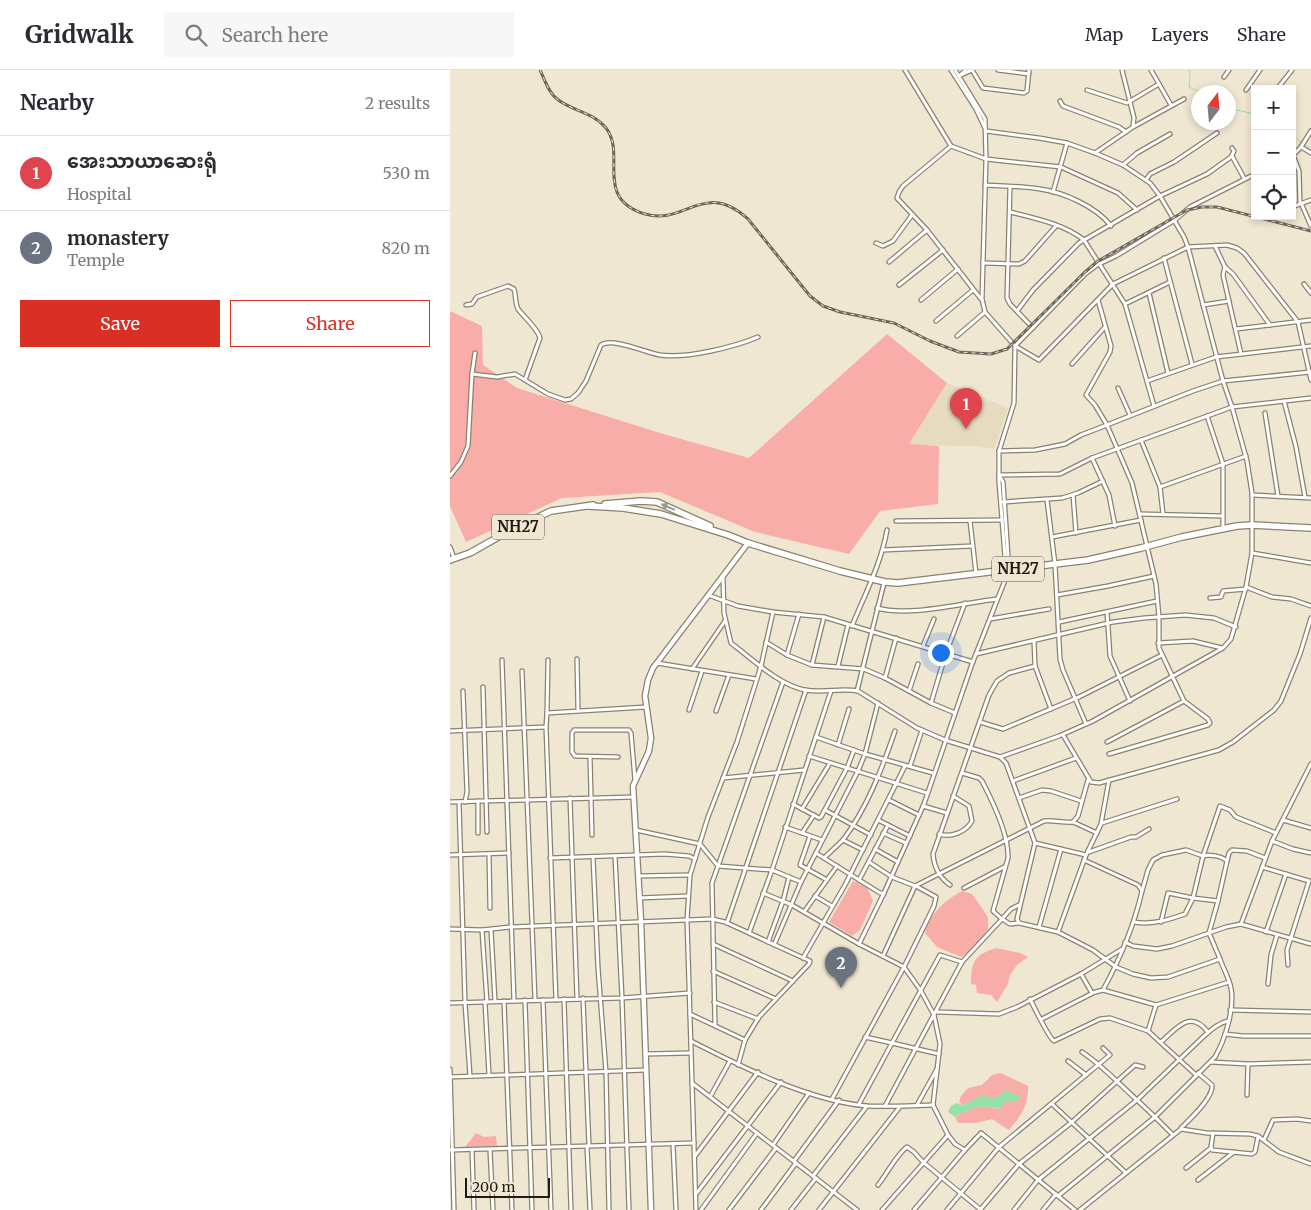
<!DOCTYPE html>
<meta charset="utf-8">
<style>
body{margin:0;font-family:Merriweather,"Noto Sans Myanmar",serif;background:#f7f7f7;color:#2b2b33}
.controls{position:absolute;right:15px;top:15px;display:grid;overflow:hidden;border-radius:0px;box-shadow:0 2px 8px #0003}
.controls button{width:45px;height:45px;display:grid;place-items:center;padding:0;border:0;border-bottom:1px solid #e1e1e2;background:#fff;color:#2b2b33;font:25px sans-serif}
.compass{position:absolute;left:741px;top:15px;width:45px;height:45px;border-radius:50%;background:#fff;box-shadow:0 2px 8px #0003;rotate:16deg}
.scale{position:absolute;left:15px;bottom:12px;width:85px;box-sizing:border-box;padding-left:5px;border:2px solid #201c15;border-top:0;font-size:14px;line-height:18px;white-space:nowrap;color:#201c15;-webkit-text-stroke:4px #f0e7d2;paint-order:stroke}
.you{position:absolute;left:490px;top:582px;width:18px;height:18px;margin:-12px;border:4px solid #fff;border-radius:50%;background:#1a73e8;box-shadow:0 0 0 8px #1a73e833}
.badge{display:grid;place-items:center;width:32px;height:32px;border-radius:50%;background:#d93025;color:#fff;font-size:16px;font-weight:700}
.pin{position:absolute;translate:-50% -41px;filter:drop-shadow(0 1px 2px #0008)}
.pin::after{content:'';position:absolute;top:26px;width:18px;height:15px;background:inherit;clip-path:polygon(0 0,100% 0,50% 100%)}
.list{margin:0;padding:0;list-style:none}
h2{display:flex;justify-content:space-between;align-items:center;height:65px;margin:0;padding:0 20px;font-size:21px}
h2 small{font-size:16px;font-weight:400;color:#7c7c81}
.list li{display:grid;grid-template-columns:32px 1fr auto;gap:15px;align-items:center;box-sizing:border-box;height:75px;padding:0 20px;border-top:1px solid #e1e1e2}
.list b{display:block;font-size:19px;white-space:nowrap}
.list p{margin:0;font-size:16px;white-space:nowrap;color:#7c7c81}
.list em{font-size:16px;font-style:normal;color:#7c7c81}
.actions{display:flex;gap:10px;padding:15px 20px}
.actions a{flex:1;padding:11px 0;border:1px solid #d93025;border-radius:0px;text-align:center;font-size:18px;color:#d93025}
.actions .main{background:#d93025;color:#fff}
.icon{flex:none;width:28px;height:28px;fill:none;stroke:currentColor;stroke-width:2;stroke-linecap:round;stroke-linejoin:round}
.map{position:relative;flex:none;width:861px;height:1140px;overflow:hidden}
header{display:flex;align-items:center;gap:30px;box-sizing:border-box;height:70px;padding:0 25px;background:#fff;border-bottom:1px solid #e1e1e2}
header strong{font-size:24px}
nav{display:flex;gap:28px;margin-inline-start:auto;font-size:18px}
.search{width:350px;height:45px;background:#f7f7f7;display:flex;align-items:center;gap:12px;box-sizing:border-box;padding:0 18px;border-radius:0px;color:#7c7c81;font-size:19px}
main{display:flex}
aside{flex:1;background:#fff}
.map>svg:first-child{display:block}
.built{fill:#e6dabf}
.green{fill:#f9ada9}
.water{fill:#98e0a9}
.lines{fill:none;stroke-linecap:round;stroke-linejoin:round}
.stream{stroke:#98e0a9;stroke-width:1}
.street-casing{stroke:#8a826f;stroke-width:5.5}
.secondary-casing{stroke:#8a826f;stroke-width:7}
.highway-casing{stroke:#8a826f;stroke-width:8}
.street{stroke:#fff;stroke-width:3}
.secondary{stroke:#fff;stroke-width:4.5}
.highway{stroke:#fff;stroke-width:5.5}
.rail-casing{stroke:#6d675b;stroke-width:3}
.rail{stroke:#f0e7d2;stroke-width:1;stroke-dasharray:4;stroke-linecap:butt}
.oneway{fill:#9b9996}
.labels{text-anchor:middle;stroke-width:5;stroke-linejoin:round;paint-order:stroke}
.shield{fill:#f0e7d2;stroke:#5e594e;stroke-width:1}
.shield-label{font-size:15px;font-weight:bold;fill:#201c15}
</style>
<header>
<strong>Gridwalk</strong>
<div class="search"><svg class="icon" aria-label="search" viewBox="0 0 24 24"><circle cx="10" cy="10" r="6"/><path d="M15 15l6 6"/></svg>Search here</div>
<nav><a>Map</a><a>Layers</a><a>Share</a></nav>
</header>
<main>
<aside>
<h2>Nearby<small>2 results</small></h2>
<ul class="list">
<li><span class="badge" style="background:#e0444e">1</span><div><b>အေးသာယာဆေးရုံ</b><p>Hospital</p></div><em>530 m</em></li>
<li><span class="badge" style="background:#6b7280">2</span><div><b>monastery</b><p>Temple</p></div><em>820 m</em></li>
</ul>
<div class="actions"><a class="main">Save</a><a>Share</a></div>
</aside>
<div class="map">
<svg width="861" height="1140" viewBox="0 0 861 1140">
<rect width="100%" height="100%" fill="#f0e7d2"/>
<path class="built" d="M497 313 558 338 544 379 524 376 459 375Z"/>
<g class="green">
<path d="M0 241 32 256 33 295 67 318 210 363 299 388 437 264 497 313 459 374 489 376 488 434 430 441 399 484 305 462 210 422 112 428 16 472 0 436Z"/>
<path d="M403 811 417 817 423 831 410 860 402 866 379 852Z"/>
<path d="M512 821 522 824 538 847V859L523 879 511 887 487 877 475 863C479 845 495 830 512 821Z"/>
<path d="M546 878 570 883 578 887 567 895 560 905 558 914 547 932 541 925 527 923 526 915 521 914C521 891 525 885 546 878Z"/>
<path d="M551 1003 578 1016C578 1037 572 1044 559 1060L542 1049 526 1053H508L505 1047C522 1038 530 1033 549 1039L556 1031H567L570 1028 556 1020C548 1028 543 1030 532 1026L513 1035 509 1032 511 1026 518 1018 532 1015 542 1005Z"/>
<path d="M26 1063 34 1067 46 1066 47 1076 15 1077Z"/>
</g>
<path class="water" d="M556 1020 571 1027 567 1031H556L550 1039C530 1033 522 1038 505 1047L498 1042 501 1036 506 1033 513 1035 532 1025C543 1030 548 1028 556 1020Z"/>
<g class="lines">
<g class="stream">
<path d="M739 0 740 5 739 17 750 22"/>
<path d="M778 38 805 44"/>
<path d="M842 68 847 69 861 79"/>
</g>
<defs>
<g id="street">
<path d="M455 0 501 76 536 89 611 97 668 123 687 140"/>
<path d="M501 0 526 39 535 58"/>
<path d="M505 0 535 49 536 89 532 229 535 242 565 276 564 333 549 381V412L556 499"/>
<path d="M522 0 533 18 574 23 577 21 579 0"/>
<path d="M548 0 579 4"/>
<path d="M672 0 684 48 683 56"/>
<path d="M701 0 721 35"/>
<path d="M509 6 522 0"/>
<path d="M509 6 516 0"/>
<path d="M774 7 779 0"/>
<path d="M827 19 842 0"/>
<path d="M637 20 677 33 709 14"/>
<path d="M796 20 810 0"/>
<path d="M610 31 613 36 669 57 676 62"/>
<path d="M536 61 589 68 617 73 645 83 673 95 700 113 710 126 734 167 738 177 773 311 782 337 797 391 802 423V483L796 517 781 569 773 578 643 651 609 666 550 687"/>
<path d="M501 76 453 116 449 122 447 128 477 160 531 229"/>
<path d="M851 77 861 83"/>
<path d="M645 83 683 57 734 29"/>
<path d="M843 85 849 101 850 133"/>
<path d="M843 85 851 77 861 61"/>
<path d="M782 86 794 108"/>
<path d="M673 95 687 83 720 64"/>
<path d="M805 104 740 137 725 150 666 186 647 195 635 204 565 276 589 290 663 214 738 177 777 175 787 178 794 183 848 252 861 310"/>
<path d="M696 110 700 104 724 92 767 63"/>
<path d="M535 115C553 116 572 116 590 119 613 122 647 137 661 156"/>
<path d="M560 117 557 228 560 234 583 258"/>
<path d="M603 122 617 73"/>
<path d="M851 133 861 156"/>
<path d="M842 137 861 130"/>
<path d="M560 142C584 148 614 154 634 170L675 234 704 336"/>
<path d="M426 173 433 176 443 171 462 145"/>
<path d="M765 176 775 197 783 204 820 255"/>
<path d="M714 188 742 294"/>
<path d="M439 192 477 160"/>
<path d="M533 193 569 194 575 191 606 156"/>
<path d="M775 197 773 205 791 284"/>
<path d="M854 214 861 223"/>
<path d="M449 215 493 180"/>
<path d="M699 223 718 303"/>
<path d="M471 230 508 199"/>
<path d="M648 230 661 276 660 282 636 325 645 335 657 355 682 413 706 514 709 547V578L734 631 657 672"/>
<path d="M675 234 720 212"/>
<path d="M16 235 22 234 27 227 58 216 64 219C66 225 65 233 68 239 74 247 88 259 90 268L75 310"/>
<path d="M753 235 779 231"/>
<path d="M567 241 583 220 629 173 710 126 757 104 781 87 784 81 782 78"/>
<path d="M486 251 523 220"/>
<path d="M786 259 861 250"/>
<path d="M507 266 535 242"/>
<path d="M622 294 655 257"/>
<path d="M22 304 47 307 65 304 98 324 115 330 121 329 128 323 136 311 151 275C163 267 196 283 210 285 236 289 284 277 308 267"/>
<path d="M697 311 766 287 861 276"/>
<path d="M668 318 680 345"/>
<path d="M834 331 846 377 855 427"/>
<path d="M815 343 828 426"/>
<path d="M757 346 773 394V459"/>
<path d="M691 370 710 417 713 444"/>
<path d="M549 381 585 380 615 374 631 365 657 355 743 321 773 311 860 302"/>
<path d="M642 388 659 425 665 456"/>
<path d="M549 405 553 412 559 500 522 594 474 734 434 823 409 874 454 897 471 921 484 945 490 974 483 1035 498 1065 505 1074 515 1080 531 1063 625 1140"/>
<path d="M549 405 610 404 642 388 782 337 861 328"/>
<path d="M0 406 11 392 18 376 22 304 25 283"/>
<path d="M710 417 796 386"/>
<path d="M623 425 626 463"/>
<path d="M802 425 861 428"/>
<path d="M597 430 605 494 610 589 613 600 636 654"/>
<path d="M553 432 612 428 628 423 653 411"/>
<path d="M690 444 773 446"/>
<path d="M446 451 552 450"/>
<path d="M520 451 526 503"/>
<path d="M602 467 691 450"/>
<path d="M0 477 4 488"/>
<path d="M433 480 522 476"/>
<path d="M802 483 861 493"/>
<path d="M273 507 274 543 281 573C302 589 329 615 355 620 373 623 391 618 408 621L467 658 495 670 550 687 556 693 585 773 567 849 569 853 608 862 643 880 666 897 683 904 701 908 718 907 770 889C773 898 779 908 781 918 785 938 775 970 765 987L705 1047 687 1030 588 1110 564 1140"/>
<path d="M796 517 822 527 841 529 861 536"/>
<path d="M258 525 288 536 323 542 374 547 523 592"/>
<path d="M607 525 658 516 704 506"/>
<path d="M760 528 771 527 773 521 796 519"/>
<path d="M427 538C459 547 514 533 547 529"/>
<path d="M657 542 660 586 680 631"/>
<path d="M540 549 599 539"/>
<path d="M609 552 707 531"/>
<path d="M402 556C415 524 431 494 437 460"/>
<path d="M584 571 585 596 601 639"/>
<path d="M316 572 337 585 362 595 414 599 435 608 481 633 505 643"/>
<path d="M708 573 743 571 772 578"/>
<path d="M473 576 484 549"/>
<path d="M526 584 663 552 694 548 735 545 764 548 786 557"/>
<path d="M337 585 349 544"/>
<path d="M127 589 128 640"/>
<path d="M52 590 64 931"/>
<path d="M207 593 306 609"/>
<path d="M362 595 374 547"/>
<path d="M388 596 398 555"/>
<path d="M242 599 275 551"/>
<path d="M72 601 85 930"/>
<path d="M435 608 446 568"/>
<path d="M33 617 37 762"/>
<path d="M13 621 17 722 15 732"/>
<path d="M407 621 434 513"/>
<path d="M459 621 468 594"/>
<path d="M481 633 496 583 515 533"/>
<path d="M239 640 252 601"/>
<path d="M266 641 279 605"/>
<path d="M97 643 98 590"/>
<path d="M530 652 553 659 629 627 712 585"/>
<path d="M96 657 106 930"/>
<path d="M0 661 96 657 97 643 196 637"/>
<path d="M613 665 641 712 649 713 769 680 783 672 824 640 831 631 850 584 861 548"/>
<path d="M366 667 415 684 483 703"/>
<path d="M388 675 399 639"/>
<path d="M659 684 758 655 760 653 758 649 734 631"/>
<path d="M359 686 477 723"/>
<path d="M140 687 142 765"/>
<path d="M168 687 125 686 122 682V663L124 660H179L181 663 185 710"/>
<path d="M460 696 472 660"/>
<path d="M273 708 354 700"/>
<path d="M563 711 626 688"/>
<path d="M120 728 127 929"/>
<path d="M569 728 592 720 601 721 631 731"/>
<path d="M439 730 469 745"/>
<path d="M28 731V763"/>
<path d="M0 732 184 727"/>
<path d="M9 732 15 933 20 1006"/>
<path d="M343 734 369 748 371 747 397 698 404 680"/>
<path d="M473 736 497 743"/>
<path d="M352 739 380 693"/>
<path d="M375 740 421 765"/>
<path d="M428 750 460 766"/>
<path d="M833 750 861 758"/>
<path d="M623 752 647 763"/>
<path d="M652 753 727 729"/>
<path d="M335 757 372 770"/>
<path d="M186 760 250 774 268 796 322 800 351 812"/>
<path d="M352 763 364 745"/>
<path d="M433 763 456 773"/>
<path d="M489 764C501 768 516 762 522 751L519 736 503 726"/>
<path d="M360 766 350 795 377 810"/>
<path d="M822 771 843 779 861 783"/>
<path d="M585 773 636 785 651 754 659 710"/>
<path d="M425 779 448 792"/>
<path d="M413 780 393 770C417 738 432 699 445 661"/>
<path d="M639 782 681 767H686L699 759"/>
<path d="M366 783 430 823H434"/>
<path d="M39 784 40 838"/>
<path d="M0 785 59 783"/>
<path d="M165 786 172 928 179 1140"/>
<path d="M143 787 148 898 156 1002 159 1140"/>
<path d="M100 788 215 784 239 786 245 789"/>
<path d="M374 788 393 770"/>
<path d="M634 790 688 815 692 821C684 856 670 889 653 920"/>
<path d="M777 791 779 783 782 780 797 781 815 788"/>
<path d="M419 792 442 807 465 816 594 751C604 750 613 753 623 752L628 746 638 710"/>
<path d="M812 797 859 811"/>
<path d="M188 806 240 805"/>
<path d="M409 810 438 755"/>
<path d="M500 815C490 808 484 797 483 784L539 625 547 611 559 603 585 596"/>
<path d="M514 818 554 797"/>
<path d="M692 821 698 800 703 790 712 785 736 780 753 786 770 736 780 740 786 747 826 763"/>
<path d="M313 823 342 835 409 874"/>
<path d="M365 826 382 836"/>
<path d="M189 828 238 826"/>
<path d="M569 835 561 839 552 849 560 854 569 853"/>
<path d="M354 842 387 796"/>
<path d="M684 852C702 855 718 850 735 844L743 828 768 831 759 863 770 889"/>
<path d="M711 852 718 823 743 828 753 786C759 784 772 786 777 791L768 831"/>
<path d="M277 853 356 620"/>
<path d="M791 854 822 771 861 694"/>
<path d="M589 857 611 779"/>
<path d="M0 859 32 860 61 857 262 849 275 852 360 891 359 894 309 947 295 970 288 995"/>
<path d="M32 860 37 932"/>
<path d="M41 860 45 931"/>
<path d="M608 862 636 785"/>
<path d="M816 862 836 804"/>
<path d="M299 863 322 800 381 621"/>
<path d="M318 872 333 831 339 807"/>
<path d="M675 872 683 876 707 879 722 876 776 857 791 854 861 874"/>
<path d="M263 874 343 911"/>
<path d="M324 875 351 812 408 701 415 684 428 633"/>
<path d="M433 886 465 816"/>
<path d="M353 888 395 815 455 696"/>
<path d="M838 895 837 880 859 811"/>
<path d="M263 901 326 929"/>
<path d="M631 904 642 923 653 920 706 935 779 912"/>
<path d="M818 914 821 885 827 865"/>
<path d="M133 928 139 1076"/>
<path d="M114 929 121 1140"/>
<path d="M580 929C584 937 599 968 604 971L650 949 660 948 698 961 746 1005"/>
<path d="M75 930 82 1140"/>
<path d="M93 930 101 1140"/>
<path d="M54 931 62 1140"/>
<path d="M35 932 39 1005"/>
<path d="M264 932 308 949"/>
<path d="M0 933 172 928 240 923"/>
<path d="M780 940 861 942"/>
<path d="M487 942 549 944 567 937 631 904 672 879"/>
<path d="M240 944 295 970"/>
<path d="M592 949 641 924"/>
<path d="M265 955 262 813 333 612"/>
<path d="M698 961 706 935"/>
<path d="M775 964 793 966H861"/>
<path d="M241 971C292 997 359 1031 417 1036 439 1037 461 1036 483 1035"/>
<path d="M711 972C727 958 740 939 758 962"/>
<path d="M632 982C653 996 669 1014 687 1030L753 967C761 960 768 953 778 951"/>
<path d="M195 984 241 983"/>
<path d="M489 984 442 973 490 885 512 892"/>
<path d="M618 991 636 1005"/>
<path d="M761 992 798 994 797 1025"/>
<path d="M798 994 861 992"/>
<path d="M0 999 4 1140"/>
<path d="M0 1007 196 1000"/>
<path d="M242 1013 407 1140"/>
<path d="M260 1027 280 991"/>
<path d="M382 1029 454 897 484 836 486 827 466 816"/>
<path d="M409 1034 442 973 415 967"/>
<path d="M602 1034 675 1102"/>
<path d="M467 1035 487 999"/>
<path d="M435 1036 512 892 552 849 543 841 558 788C559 765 543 732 532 711L529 708 512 703"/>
<path d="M731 1058C740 1049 764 1027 762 1015L748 1003"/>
<path d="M763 1063 761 1077 762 1080 802 1084 805 1082 808 1067"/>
<path d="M814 1070 823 1050 847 1049 861 1051"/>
<path d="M223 1074 226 1140"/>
<path d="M323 1075 359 1023"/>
<path d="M137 1077 140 1140"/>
<path d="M0 1080 244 1073"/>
<path d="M22 1080 24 1140"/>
<path d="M40 1080 43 1140"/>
<path d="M245 1086 308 1002"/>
<path d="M344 1091 389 1030"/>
<path d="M736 1098 761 1078"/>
<path d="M363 1106 417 1036"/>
<path d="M748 1110 784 1082"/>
<path d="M428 1115C437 1104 446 1085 457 1077L464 1082 473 1092 531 1140"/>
<path d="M246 1124 331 1012"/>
<path d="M608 1126 705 1047 723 1065"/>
<path d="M246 1140 237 850 240 805 258 747 287 672 311 596 323 542"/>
<path d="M251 1140 307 1063"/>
<path d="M279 1140 326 1078"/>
<path d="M311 1140 346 1093"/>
<path d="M341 1140 366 1108"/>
<path d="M369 1140 449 1038"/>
<path d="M432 1140 498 1065"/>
<path d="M464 1140 515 1080"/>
<path d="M497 1140 549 1077 660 985 653 978"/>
<path d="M530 1140 569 1094 622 1052 685 995 693 997"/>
<path d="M593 1140 606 1124"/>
<path d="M630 1140 731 1059 757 1063 800 1064 808 1066 829 1082 861 1094"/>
</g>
<path id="secondary" d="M201 1140 191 852 183 716 199 681 201 668 195 626 198 610 203 598 298 473"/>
<g id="highway">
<path d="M155 434 191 431 207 432 260 456"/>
<path d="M139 436 173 438 211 444 278 465 298 473 390 501 435 512 448 513 638 490 691 478 732 467 787 456 802 455 861 458"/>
<path d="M0 490 20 483 59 461 101 441 143 435"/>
</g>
</defs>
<use href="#street" class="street-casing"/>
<use href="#secondary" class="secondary-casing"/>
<use href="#highway" class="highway-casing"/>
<use href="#street" class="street"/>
<use href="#secondary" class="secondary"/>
<use href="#highway" class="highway"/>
<defs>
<path id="rail" d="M90 0C95 10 98 22 107 29 122 41 143 42 156 58 177 85 143 128 195 144 235 156 254 109 298 149L360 226 373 236 390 242 444 253 480 271 509 282 541 284 557 279 635 202 648 191 737 140 752 137H767L861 161"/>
</defs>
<use href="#rail" class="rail-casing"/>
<use href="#rail" class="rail"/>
</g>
<defs><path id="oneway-solid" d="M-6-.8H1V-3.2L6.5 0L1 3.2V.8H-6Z" transform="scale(1.25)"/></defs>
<use class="oneway" href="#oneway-solid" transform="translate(218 437) rotate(-157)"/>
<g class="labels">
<g class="shield">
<rect x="42" y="444.5" width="52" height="25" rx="4"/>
<rect x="542" y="486.5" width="52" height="25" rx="4"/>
</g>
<g class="shield-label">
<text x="68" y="462">NH27</text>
<text x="568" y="504">NH27</text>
</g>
</g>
</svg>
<div class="controls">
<button>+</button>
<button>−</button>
<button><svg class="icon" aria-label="locate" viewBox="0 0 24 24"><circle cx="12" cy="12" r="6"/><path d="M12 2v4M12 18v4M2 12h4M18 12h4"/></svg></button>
</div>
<svg class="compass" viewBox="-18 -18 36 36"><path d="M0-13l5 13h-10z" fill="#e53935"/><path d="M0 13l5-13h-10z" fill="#7c7c81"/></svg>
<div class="scale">200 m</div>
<div class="you"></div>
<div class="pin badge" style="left:516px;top:359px;background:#e0444e">1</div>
<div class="pin badge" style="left:391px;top:918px;background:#6b7280">2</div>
</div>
</main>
